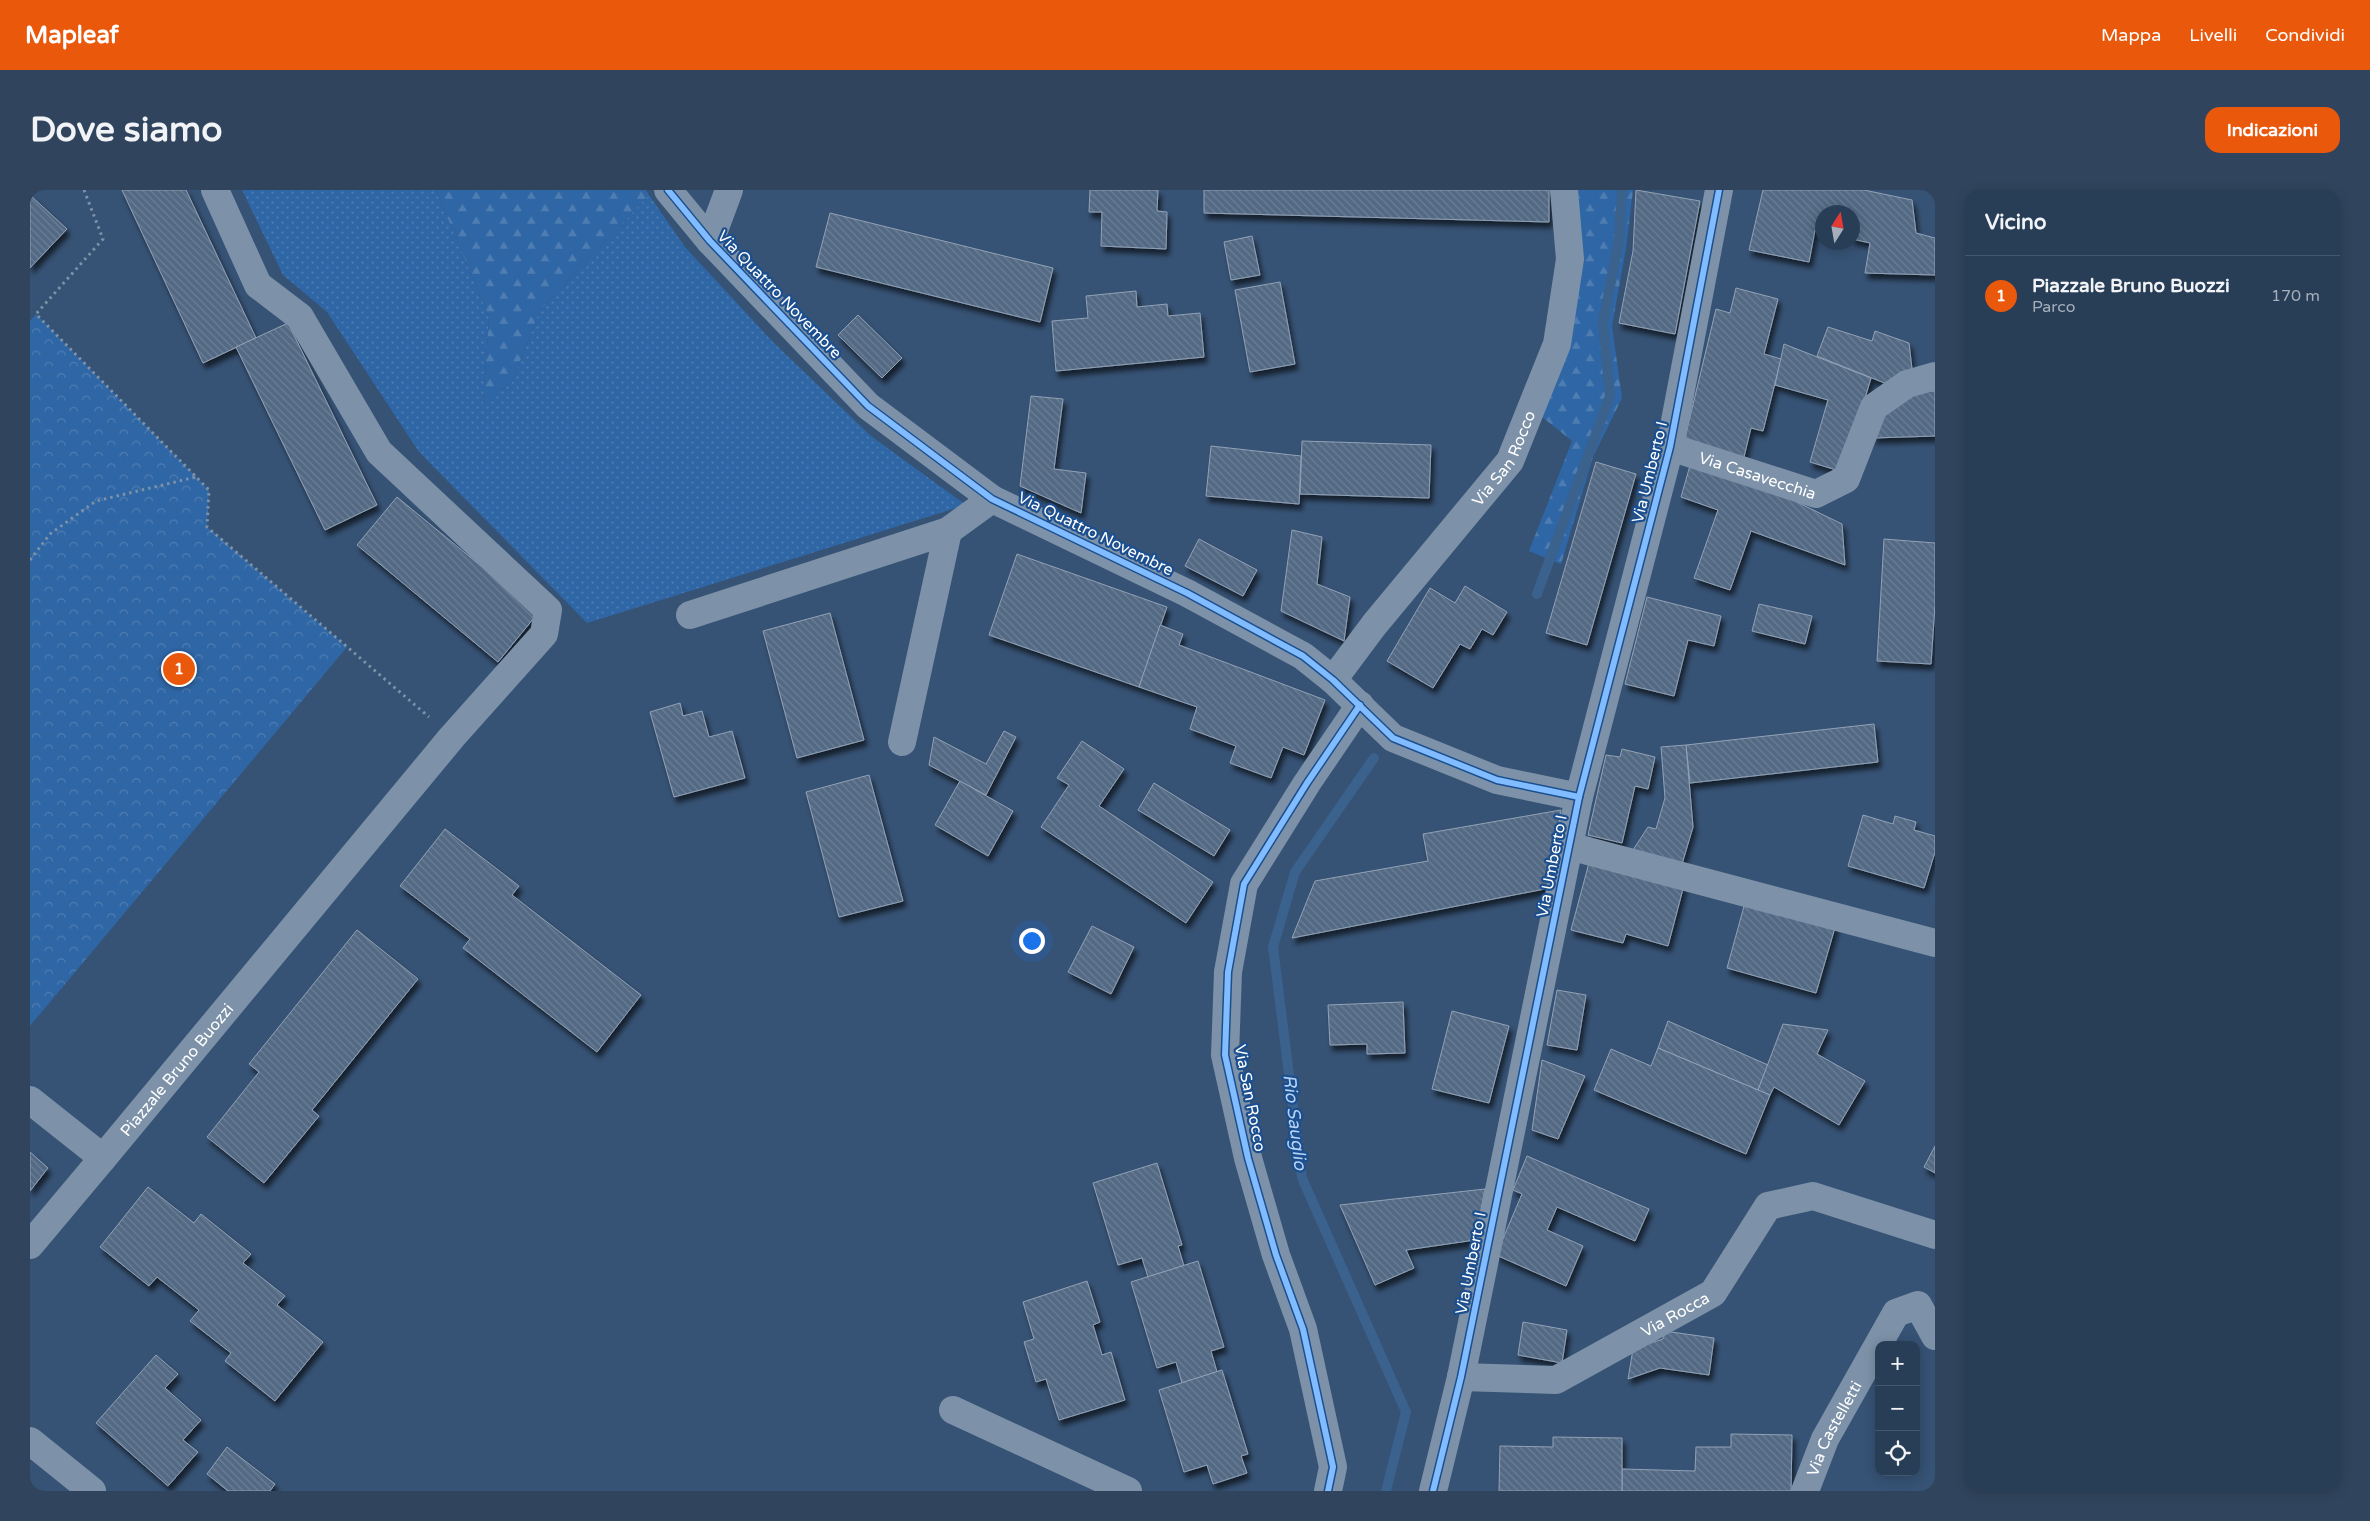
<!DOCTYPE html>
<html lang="it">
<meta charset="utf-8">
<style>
body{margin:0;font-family:"Varela Round",sans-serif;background:#30455d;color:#f1f3f6}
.controls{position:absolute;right:15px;bottom:15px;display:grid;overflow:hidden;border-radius:10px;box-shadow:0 2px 12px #0003}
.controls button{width:45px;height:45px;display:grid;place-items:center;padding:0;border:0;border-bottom:1px solid #44576d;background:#283e57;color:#f1f3f6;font:25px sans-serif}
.compass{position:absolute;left:1785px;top:15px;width:45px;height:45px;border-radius:50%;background:#283e57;box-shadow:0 2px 12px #0003;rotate:11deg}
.you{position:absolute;left:1001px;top:750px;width:18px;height:18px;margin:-12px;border:4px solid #fff;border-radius:50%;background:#1a73e8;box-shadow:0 0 0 8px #1a73e833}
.badge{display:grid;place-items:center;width:32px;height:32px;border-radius:50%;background:#ea580c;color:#fff;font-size:16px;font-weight:700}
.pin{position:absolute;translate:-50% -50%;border:2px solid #fff;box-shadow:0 1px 5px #0006}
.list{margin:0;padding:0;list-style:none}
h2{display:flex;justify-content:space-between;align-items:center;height:65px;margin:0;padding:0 20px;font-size:21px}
h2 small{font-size:16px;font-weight:400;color:#a5aeba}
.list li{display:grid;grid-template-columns:32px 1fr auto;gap:15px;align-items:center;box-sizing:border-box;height:80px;padding:0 20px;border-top:1px solid #44576d}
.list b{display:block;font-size:19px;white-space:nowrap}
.list p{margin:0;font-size:16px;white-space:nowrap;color:#a5aeba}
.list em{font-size:16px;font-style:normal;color:#a5aeba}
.icon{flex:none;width:28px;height:28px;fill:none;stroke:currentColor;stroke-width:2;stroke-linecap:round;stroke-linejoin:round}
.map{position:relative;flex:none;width:1905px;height:1301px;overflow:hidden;border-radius:15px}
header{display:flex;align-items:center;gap:30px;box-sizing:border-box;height:70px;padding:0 25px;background:#ea580c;color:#fff}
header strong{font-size:24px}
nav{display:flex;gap:28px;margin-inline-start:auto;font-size:18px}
.intro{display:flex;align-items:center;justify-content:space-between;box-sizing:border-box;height:120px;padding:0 30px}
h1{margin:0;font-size:35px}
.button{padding:12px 22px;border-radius:15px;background:#ea580c;color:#fff;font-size:18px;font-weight:700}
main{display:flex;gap:30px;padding:0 30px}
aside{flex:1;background:#283e57;border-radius:15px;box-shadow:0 2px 12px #0003}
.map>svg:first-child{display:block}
.grass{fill:url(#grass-dots)}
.forest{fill:url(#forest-firs)}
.park{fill:url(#park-crowns)}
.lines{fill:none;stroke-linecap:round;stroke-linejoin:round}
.stream{stroke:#3b618d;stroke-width:10}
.building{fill:url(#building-back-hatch);stroke:#92a2b6;filter:url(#shadow)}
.path{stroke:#7d92a8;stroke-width:3;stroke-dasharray:2.5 4;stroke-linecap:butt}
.minor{stroke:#7d92a8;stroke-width:28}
.cycleway-casing{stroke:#1b4f8f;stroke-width:9}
.cycleway{stroke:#80bcff;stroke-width:6}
.labels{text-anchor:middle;stroke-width:4.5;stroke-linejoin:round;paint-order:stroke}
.street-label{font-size:16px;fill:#fff;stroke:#1b4f8f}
.water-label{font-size:18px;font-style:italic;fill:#b5d3f5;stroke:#1b4f8f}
</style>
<header>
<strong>Mapleaf</strong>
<nav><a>Mappa</a><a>Livelli</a><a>Condividi</a></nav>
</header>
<div class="intro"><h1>Dove siamo</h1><a class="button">Indicazioni</a></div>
<main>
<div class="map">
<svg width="1905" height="1301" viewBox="0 0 1905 1301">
<defs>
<pattern id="grass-dots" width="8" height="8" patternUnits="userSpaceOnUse" patternTransform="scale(1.25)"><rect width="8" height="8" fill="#2f66a5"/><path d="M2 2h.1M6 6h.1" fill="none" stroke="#4e7db2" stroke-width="1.8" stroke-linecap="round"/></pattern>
<pattern id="forest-firs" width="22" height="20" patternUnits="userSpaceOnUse" patternTransform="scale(1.25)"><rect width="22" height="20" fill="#2f66a5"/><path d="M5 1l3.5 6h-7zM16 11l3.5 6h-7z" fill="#4e7db2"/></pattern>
<pattern id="park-crowns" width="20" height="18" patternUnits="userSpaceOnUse" patternTransform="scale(1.25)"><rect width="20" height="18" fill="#2f66a5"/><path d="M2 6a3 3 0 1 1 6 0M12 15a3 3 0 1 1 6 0" fill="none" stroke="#4e7db2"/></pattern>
<pattern id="building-back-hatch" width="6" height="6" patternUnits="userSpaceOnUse" patternTransform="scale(1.25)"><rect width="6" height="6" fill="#526984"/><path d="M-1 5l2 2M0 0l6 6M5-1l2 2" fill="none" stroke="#6c8096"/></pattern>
<filter id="shadow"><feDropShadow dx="3" dy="5.5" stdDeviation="2.5" flood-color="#0009"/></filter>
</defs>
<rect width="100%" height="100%" fill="#365274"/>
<path class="grass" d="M212 0H406L459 127 453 213 482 192 510 120 619 5 655 57 743 152 841 246 936 315 557 433 389 262 297 122 253 85Z"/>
<g class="forest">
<path d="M406 0H616L619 5 510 120 482 192 453 214 459 127Z"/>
<path d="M1547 0H1603L1596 58 1582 136 1592 208 1563 267 1531 374 1499 361 1542 251 1512 227 1544 96 1552 45Z"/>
</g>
<path class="park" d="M6 124 179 300 177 337 317 457 0 836V131Z"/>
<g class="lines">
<g class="stream">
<path d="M1507 404 1580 206 1573 133 1589 50 1592 0"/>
<path d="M1344 568 1265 682 1243 757 1272 988 1376 1222 1356 1301"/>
</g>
</g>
<g class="building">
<path d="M92 0H156L226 148 173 173Z"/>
<path d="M1060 0H1128L1127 21 1137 22 1136 59 1071 56 1072 22H1059Z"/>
<path d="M1174 0H1519V32L1174 23Z"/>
<path d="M1606 0 1670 11 1645 144 1589 133 1603 61Z"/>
<path d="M1733 0H1834L1882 10 1886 43 1905 48V85L1835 83 1840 53 1822 49V22H1792V42L1785 40 1779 72 1719 60Z"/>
<path d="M0 5 37 39 0 78Z"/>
<path d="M800 23 1023 78 1010 132 786 77Z"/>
<path d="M1222 46 1230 85 1201 90 1194 52Z"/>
<path d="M1250 92 1265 174 1220 182 1205 100Z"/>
<path d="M1706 98 1748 109 1734 164 1751 169 1733 241 1721 238 1713 271 1653 256 1686 119 1700 123Z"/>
<path d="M1106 101 1107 117 1137 114 1138 126 1170 123 1174 167 1026 181 1022 131 1058 128 1056 106Z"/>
<path d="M828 125 872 168 852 188 808 145Z"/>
<path d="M258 133 347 315 295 340 206 157Z"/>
<path d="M1798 137 1842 151 1845 141 1879 153 1882 179 1862 196 1787 166Z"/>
<path d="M1754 154 1841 188 1813 282 1780 272 1798 210 1745 195Z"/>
<path d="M1905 188V246L1842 248 1864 207 1875 202 1904 201Z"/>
<path d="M1001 206 1033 209 1024 279 1056 283 1051 323 990 296Z"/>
<path d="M1272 251 1401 255 1399 308 1270 304Z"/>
<path d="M1181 256 1271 266 1269 314 1176 306Z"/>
<path d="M1566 272 1606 284 1557 455 1516 443Z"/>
<path d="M1661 272 1736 297 1812 334 1815 375 1721 341 1700 400 1664 388 1688 320 1651 307Z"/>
<path d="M367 307 508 423 468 472 327 355Z"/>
<path d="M1262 340 1292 347 1287 394 1320 407 1314 451 1251 421Z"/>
<path d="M1169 349 1227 380 1213 406 1155 376Z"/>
<path d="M1854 349 1905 353V415L1901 474 1847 471Z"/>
<path d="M987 364 1137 417 1109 497 959 445Z"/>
<path d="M1435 396 1477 422 1463 445 1452 439 1440 459 1430 454 1403 498 1357 471 1400 398 1425 413Z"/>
<path d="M1617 407 1691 426 1684 456 1658 450 1644 506 1595 494Z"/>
<path d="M1729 414 1782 426 1775 454 1722 441Z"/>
<path d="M800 423 834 550 767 568 733 441Z"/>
<path d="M1130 435 1153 444 1149 455 1295 510 1274 565 1253 557 1241 588 1200 573 1206 556 1160 539 1167 517 1109 497Z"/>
<path d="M650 513 653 526 672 521 679 547 702 541 715 588 644 607 620 522Z"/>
<path d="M1844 534 1848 572 1660 593 1656 555Z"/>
<path d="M974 541 986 547 956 605 899 575 904 547 956 574Z"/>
<path d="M1052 551 1094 579 1069 616 1183 692 1156 733 1011 637 1039 595 1027 588Z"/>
<path d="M1656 555 1663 637 1652 674 1603 660 1618 637 1626 639 1635 608 1631 557Z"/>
<path d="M1592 559 1625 567 1618 599 1605 596 1592 653 1558 645 1576 565 1590 567Z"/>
<path d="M839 585 873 711 809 727 776 602Z"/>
<path d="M930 591 983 621 958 666 905 635Z"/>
<path d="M1124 593 1200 640 1184 666 1108 620Z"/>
<path d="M1531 620 1520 698 1262 748 1285 691 1398 671 1393 644Z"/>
<path d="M1833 625 1863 634 1865 626 1886 632 1884 640 1905 646V662L1894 698 1818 676Z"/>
<path d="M415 639 489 696 482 705 611 805 567 862 433 758 440 749 370 696Z"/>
<path d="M1560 669 1654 695 1638 756 1596 744 1593 753 1541 740Z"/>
<path d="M1716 709 1806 734 1786 803 1697 778Z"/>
<path d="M1062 736 1104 757 1081 804 1038 782Z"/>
<path d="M327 740 388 789 282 920 289 926 234 993 177 947 229 882 219 874Z"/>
<path d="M1527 800 1556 805 1547 860 1517 855Z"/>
<path d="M1373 812 1375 863 1337 864V854L1300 855 1298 815Z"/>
<path d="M1422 821 1479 836 1459 913 1402 899Z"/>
<path d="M1638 831 1738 875 1728 900 1628 858Z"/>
<path d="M1753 834 1798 840 1787 864 1835 891 1809 935 1744 897 1740 905 1728 900Z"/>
<path d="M1628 858 1740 905 1716 964 1564 900 1581 859 1621 876Z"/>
<path d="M1512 870 1555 886 1528 949 1502 940Z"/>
<path d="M1905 956V983L1894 977Z"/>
<path d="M0 962 18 978 0 1001Z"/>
<path d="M1497 966 1619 1019 1605 1051 1527 1017 1517 1040 1553 1056 1536 1096 1466 1065 1492 1004 1483 1000Z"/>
<path d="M1127 973 1152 1055 1148 1056 1154 1076 1118 1087 1112 1068 1088 1075 1063 993Z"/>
<path d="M118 997 164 1033 171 1024 221 1064 213 1073 255 1106 247 1115 293 1152 245 1211 195 1171 201 1163 160 1131 169 1120 127 1087 119 1096 70 1057Z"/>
<path d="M1455 999 1445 1050 1376 1060 1384 1078 1345 1095 1310 1015Z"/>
<path d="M1168 1071 1194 1157 1181 1161 1187 1182 1152 1193 1146 1172 1127 1178 1101 1092Z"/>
<path d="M1057 1091 1070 1132 1063 1135 1072 1165 1081 1162 1095 1210 1029 1230 1016 1189 1006 1192 994 1152 1004 1149 993 1112Z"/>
<path d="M1493 1132 1537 1140 1532 1173 1488 1165Z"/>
<path d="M1634 1141 1684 1148 1679 1185 1630 1178 1598 1189 1603 1159 1633 1149Z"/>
<path d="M126 1165 148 1184 135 1198 171 1230 153 1250 168 1262 138 1296 66 1233Z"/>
<path d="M1192 1180 1218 1264 1211 1266 1217 1283 1183 1294 1177 1275 1154 1282 1129 1200Z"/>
<path d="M1701 1244 1762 1245 1761 1301H1592V1279L1665 1281 1666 1257H1701Z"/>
<path d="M1523 1247 1592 1248V1301H1469L1470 1256 1523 1257Z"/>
<path d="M197 1257 245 1294 240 1301H198L177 1284Z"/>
</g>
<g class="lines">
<g class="path">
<path d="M54 0 73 49 6 124 179 300 177 337 399 527"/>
<path d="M0 370 20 344 66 311 166 287"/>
</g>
<g class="minor">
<path d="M638 0 680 51 838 216 962 309 1157 403 1273 466 1303 490 1363 548 1467 590 1549 607"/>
<path d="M680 51 699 0"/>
<path id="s1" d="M1640 257 1786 304 1816 289 1844 217 1877 194 1905 186"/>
<path d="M660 425 918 341 962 309"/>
<path id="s2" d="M1303 490 1344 435 1480 271 1527 154 1540 69 1534 0"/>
<path d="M872 552 918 341"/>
<path d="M1539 656 1905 753"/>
<path d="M0 910 73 968 0 1055"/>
<path id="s3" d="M73 968 422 547 514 444 518 420 349 262 270 127 228 95 185 0"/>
<path id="s4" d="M1431 1187 1526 1190 1683 1103 1738 1016 1783 1006 1905 1045"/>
<path d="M923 1220 1098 1301"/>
<path d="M0 1251 62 1301"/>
<path d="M1298 1301 1303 1277 1273 1139 1246 1065 1218 968 1195 865 1198 782 1214 694 1277 593 1330 515"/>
<path d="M1403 1301 1431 1187 1549 607 1640 257 1689 0"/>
<path id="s5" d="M1775 1301 1795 1249 1866 1123 1888 1115 1905 1146"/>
</g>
<defs>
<g id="cycleway">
<path d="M638 0 680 51 838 216 962 309 1157 403 1273 466 1303 490 1363 548 1467 590 1549 607"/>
<path d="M1298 1301 1303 1277 1273 1139 1246 1065 1218 968 1195 865 1198 782 1214 694 1277 593 1330 515"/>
<path d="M1403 1301 1431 1187 1549 607 1640 257 1689 0"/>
</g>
</defs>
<use href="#cycleway" class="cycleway-casing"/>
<use href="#cycleway" class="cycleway"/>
</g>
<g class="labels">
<g class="street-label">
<text transform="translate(750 104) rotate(46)" y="6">Via Quattro Novembre</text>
<text dy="6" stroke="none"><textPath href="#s2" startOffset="281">Via San Rocco</textPath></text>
<text transform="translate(1619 282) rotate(-76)" y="6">Via Umberto I</text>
<text dy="6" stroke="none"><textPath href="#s1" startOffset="92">Via Casavecchia</textPath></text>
<text transform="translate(1066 343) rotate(26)" y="6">Via Quattro Novembre</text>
<text transform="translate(1521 676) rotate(-79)" y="6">Via Umberto I</text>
<text dy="6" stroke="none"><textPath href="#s3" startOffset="115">Piazzale Bruno Buozzi</textPath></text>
<text transform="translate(1221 908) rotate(79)" y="6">Via San Rocco</text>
<text transform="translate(1440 1073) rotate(-79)" y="6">Via Umberto I</text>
<text dy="6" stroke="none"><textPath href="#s4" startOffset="231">Via Rocca</textPath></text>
<text dy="6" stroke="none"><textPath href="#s5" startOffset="69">Via Castelletti</textPath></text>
</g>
<g class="water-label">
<text transform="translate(1265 932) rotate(83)" y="6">Rio Sauglio</text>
</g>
</g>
</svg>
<div class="controls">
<button>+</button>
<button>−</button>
<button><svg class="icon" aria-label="locate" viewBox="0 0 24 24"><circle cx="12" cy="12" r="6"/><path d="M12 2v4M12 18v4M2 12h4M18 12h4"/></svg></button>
</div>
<svg class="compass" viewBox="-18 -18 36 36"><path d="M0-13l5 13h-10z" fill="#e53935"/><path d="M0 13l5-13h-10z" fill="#a5aeba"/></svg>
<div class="you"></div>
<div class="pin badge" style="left:149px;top:479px">1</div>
</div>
<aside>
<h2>Vicino<small></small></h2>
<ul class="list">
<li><span class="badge">1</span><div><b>Piazzale Bruno Buozzi</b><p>Parco</p></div><em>170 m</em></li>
</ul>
</aside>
</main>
